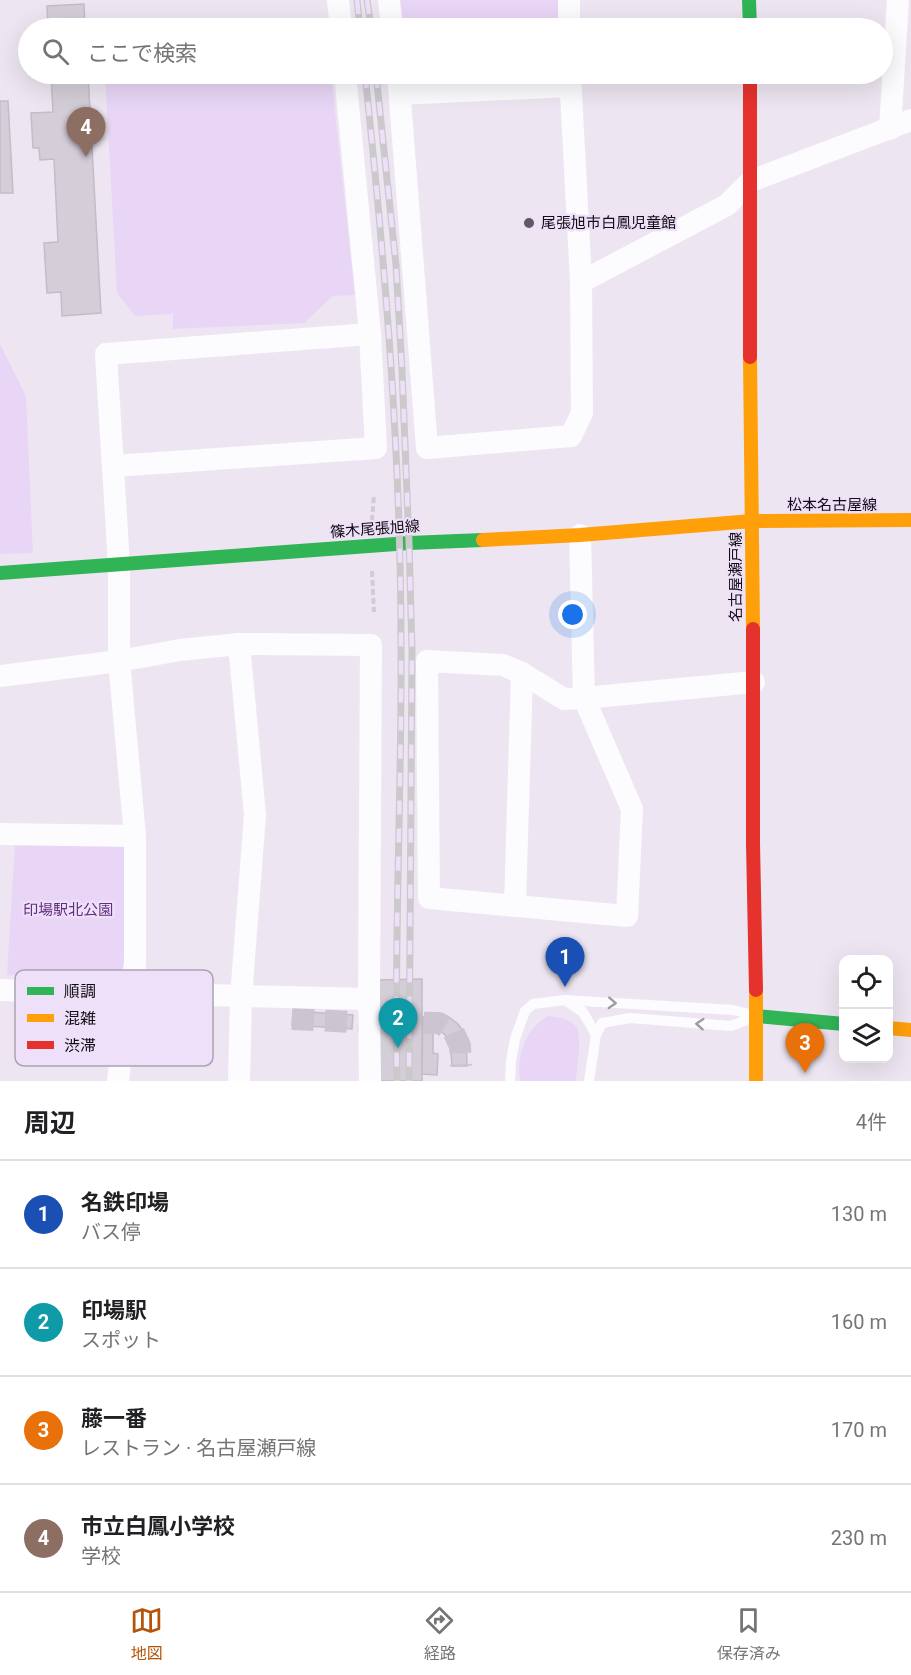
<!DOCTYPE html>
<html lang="ja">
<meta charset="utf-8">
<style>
body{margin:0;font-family:Roboto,"Noto Sans JP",sans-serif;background:#f2f2f2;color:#202124}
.controls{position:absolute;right:18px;bottom:18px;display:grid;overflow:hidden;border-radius:12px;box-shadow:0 6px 24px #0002}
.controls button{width:54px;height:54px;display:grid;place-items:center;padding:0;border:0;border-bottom:2px solid #e0e0e0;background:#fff;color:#202124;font:30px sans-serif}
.you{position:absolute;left:573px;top:615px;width:21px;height:21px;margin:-15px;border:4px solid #fff;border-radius:50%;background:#1a73e8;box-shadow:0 0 0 9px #1a73e833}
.badge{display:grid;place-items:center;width:39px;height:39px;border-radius:50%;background:#b45309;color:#fff;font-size:20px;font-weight:700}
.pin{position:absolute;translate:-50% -50px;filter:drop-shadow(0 2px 3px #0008)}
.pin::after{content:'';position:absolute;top:32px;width:21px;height:18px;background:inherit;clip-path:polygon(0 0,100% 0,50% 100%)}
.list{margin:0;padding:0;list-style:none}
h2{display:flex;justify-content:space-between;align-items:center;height:78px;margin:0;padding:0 24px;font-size:26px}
h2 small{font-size:20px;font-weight:400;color:#757577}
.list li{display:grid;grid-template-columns:39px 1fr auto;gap:18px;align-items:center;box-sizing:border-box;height:108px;padding:0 24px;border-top:2px solid #e0e0e0}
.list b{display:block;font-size:22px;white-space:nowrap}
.list p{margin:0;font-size:20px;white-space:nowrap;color:#757577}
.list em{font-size:20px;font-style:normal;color:#757577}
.icon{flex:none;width:33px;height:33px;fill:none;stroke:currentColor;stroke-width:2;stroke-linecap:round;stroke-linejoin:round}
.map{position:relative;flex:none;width:911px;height:1081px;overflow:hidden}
.search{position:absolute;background:#fff;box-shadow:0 6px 24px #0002;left:18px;right:18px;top:18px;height:66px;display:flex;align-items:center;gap:15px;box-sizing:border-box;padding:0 21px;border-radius:33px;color:#757577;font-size:22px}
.sheet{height:510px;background:#fff}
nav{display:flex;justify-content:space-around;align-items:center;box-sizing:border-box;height:84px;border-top:2px solid #e0e0e0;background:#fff;font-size:16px;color:#757577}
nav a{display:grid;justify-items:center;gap:3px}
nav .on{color:#b45309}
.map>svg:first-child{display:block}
.green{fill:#e9d6f6}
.building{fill:#d4ced9;stroke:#c3bdc7;stroke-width:1.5}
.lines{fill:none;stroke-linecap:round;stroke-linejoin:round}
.street-tunnel{stroke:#ccc5d1;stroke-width:22;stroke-dasharray:22 11;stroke-linecap:butt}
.path{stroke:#cfcdd1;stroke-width:4;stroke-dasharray:6 3;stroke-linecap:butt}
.lane{stroke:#fcfbfd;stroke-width:10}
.street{stroke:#fcfbfd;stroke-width:22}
.fast{stroke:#30b455;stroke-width:14}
.slow{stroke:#ff9f0a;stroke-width:14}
.jam{stroke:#e5322d;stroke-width:14}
.rail-casing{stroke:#cbc9cc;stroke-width:7}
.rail{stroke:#eee0f8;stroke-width:4.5;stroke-dasharray:14;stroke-linecap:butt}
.oneway{stroke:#9e9ca0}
.poi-dot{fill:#5e5962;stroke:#eee0f8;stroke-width:2}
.labels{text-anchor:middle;stroke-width:4.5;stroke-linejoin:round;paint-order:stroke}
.poi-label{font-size:15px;fill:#110d14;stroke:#eee0f8;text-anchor:start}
.street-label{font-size:15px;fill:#110d14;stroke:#eee0f8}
.park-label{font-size:15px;fill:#622e7f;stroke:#eee0f8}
.key{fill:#eee0f8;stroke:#aca1b4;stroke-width:1.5}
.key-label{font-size:16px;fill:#110d14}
</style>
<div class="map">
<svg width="911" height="1081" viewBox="0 0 911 1081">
<rect width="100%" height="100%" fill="#ede6f2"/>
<g class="green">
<path d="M399 0H562V28H402Z"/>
<path d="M105 74H331L355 295 333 296 304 323 173 329V314L135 316 117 293Z"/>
<path d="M407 74H561V75L408 82Z"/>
<path d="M0 344 26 396 33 553 0 554Z"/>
<path d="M15 843 128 845 123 980 7 975Z"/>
<path d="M548 1016C557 1017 568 1018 575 1025 583 1033 577 1069 576 1081H520C516 1056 526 1028 548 1016Z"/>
</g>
<g class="building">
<path d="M84 4 85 28H48L47 6Z"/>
<path d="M51 74H88L101 313 62 316 61 292 47 293 44 243 58 242 54 159 40 160 39 148H33L31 113 53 112Z"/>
<path d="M0 101H8L13 193H0Z"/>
<path d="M422 979V1081H374L375 980Z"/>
<path d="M293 1011 353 1015 352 1029 292 1025Z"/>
<path d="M439 1015 450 1018 458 1024 464 1032 466 1038 467 1066H452L450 1040 442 1032H433V1053L438 1054 437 1075 422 1074 423 1017Z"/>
</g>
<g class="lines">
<path class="street-tunnel" d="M292 1019 353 1022 439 1023 453 1031 460 1046 461 1066"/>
<g class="path">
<path d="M372 521 374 495"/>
<path d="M372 571 374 612"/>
</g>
<g class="lane">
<path d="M568 1002 583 1012 596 1035"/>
<path d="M510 1081 511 1061 515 1039 525 1011 533 1004 565 1000 733 1010 754 1015"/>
<path d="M589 1081 596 1035 602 1023 630 1018 731 1026 754 1017"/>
</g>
<g class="street">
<path d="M338 0 341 28"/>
<path d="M389 0 392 28"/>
<path d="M569 0V28"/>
<path d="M398 74 427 448 571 436 582 413 581 282 570 74"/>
<path d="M400 94 570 86"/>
<path d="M890 129 898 0"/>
<path d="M581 282 727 205 751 181 911 120"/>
<path d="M114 466 376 448 370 334 345 74"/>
<path d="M580 535 584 698 632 809 627 916 429 898 427 661 503 665 522 673 564 699 584 698 754 682"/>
<path d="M0 676 119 661 180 650 239 644 371 645 369 999 370 1081"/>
<path d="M0 834 135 836"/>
<path d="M515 905 522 673"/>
<path d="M0 990 369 999"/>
<path d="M118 1081 128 994 135 965V836L119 661V565L106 354 370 334"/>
<path d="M239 1081 241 997 255 815 239 644"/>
</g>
<g class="fast">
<path d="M749 0 750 28"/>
<path d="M0 573 409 543 483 540"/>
<path d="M757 1016 844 1024"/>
</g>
<g class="slow">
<path d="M750 357 753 629"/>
<path d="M483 540 580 535 752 521 911 520"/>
<path d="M888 1028 911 1030"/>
<path d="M756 1081V990"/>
</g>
<g class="jam">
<path d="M750 74V357"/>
<path d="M753 629V844L756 990"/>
</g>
<defs>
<g id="rail">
<path d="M357 0 360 28"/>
<path d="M367 0 371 28"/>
<path d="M365 74C385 263 401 454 401 645 402 790 394 936 397 1081"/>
<path d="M376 74 396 265 402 370 409 543 412 649 409 1081"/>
</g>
</defs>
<use href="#rail" class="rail-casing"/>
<use href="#rail" class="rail"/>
</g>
<defs><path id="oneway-chevron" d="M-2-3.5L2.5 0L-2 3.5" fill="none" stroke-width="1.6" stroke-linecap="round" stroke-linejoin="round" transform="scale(1.5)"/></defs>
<g class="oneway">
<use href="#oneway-chevron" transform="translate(612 1003) rotate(3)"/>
<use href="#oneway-chevron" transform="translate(700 1024) rotate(-176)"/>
</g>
<circle class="poi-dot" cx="529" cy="223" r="6"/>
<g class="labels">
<g class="poi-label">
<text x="541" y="228">尾張旭市白鳳児童館</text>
</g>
<g class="street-label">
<text x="832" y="510">松本名古屋線</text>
<text transform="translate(375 529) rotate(-4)" y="5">篠木尾張旭線</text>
<text transform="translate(736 577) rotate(-90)" y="5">名古屋瀬戸線</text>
</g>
<g class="park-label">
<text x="68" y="915">印場駅北公園</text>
</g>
</g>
<rect x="15" y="970" width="198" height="96" rx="9" class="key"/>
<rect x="27" y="987" width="27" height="8" fill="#30b455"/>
<rect x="27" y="1014" width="27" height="8" fill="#ff9f0a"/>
<rect x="27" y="1041" width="27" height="8" fill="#e5322d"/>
<g class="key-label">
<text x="64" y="997">順調</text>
<text x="64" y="1024">混雑</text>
<text x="64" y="1051">渋滞</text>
</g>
</svg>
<div class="controls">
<button><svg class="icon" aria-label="locate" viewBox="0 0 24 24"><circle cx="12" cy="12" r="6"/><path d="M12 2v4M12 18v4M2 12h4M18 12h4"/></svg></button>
<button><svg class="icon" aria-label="layers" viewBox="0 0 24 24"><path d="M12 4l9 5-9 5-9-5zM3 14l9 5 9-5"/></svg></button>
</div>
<div class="you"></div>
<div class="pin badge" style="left:565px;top:987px;background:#1a4fb4">1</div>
<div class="pin badge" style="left:398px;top:1048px;background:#0f9aa8">2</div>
<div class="pin badge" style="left:805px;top:1073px;background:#e8710a">3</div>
<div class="pin badge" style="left:86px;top:157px;background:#8d6e63">4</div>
<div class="search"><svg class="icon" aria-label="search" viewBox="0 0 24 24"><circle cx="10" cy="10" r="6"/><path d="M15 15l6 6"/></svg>ここで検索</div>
</div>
<section class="sheet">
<h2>周辺<small>4件</small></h2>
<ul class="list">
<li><span class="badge" style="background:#1a4fb4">1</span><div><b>名鉄印場</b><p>バス停</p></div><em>130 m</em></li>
<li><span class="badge" style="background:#0f9aa8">2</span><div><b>印場駅</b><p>スポット</p></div><em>160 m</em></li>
<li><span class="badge" style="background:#e8710a">3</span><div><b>藤一番</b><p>レストラン · 名古屋瀬戸線</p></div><em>170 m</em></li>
<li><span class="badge" style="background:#8d6e63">4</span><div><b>市立白鳳小学校</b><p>学校</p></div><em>230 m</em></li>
</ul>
</section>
<nav>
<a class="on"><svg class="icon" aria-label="map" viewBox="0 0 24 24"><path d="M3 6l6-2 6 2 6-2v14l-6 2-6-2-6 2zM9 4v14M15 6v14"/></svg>地図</a>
<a><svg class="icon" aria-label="directions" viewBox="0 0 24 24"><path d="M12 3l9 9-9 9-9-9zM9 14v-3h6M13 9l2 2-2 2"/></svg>経路</a>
<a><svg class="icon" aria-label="saved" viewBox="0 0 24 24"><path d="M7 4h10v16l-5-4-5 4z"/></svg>保存済み</a>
</nav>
